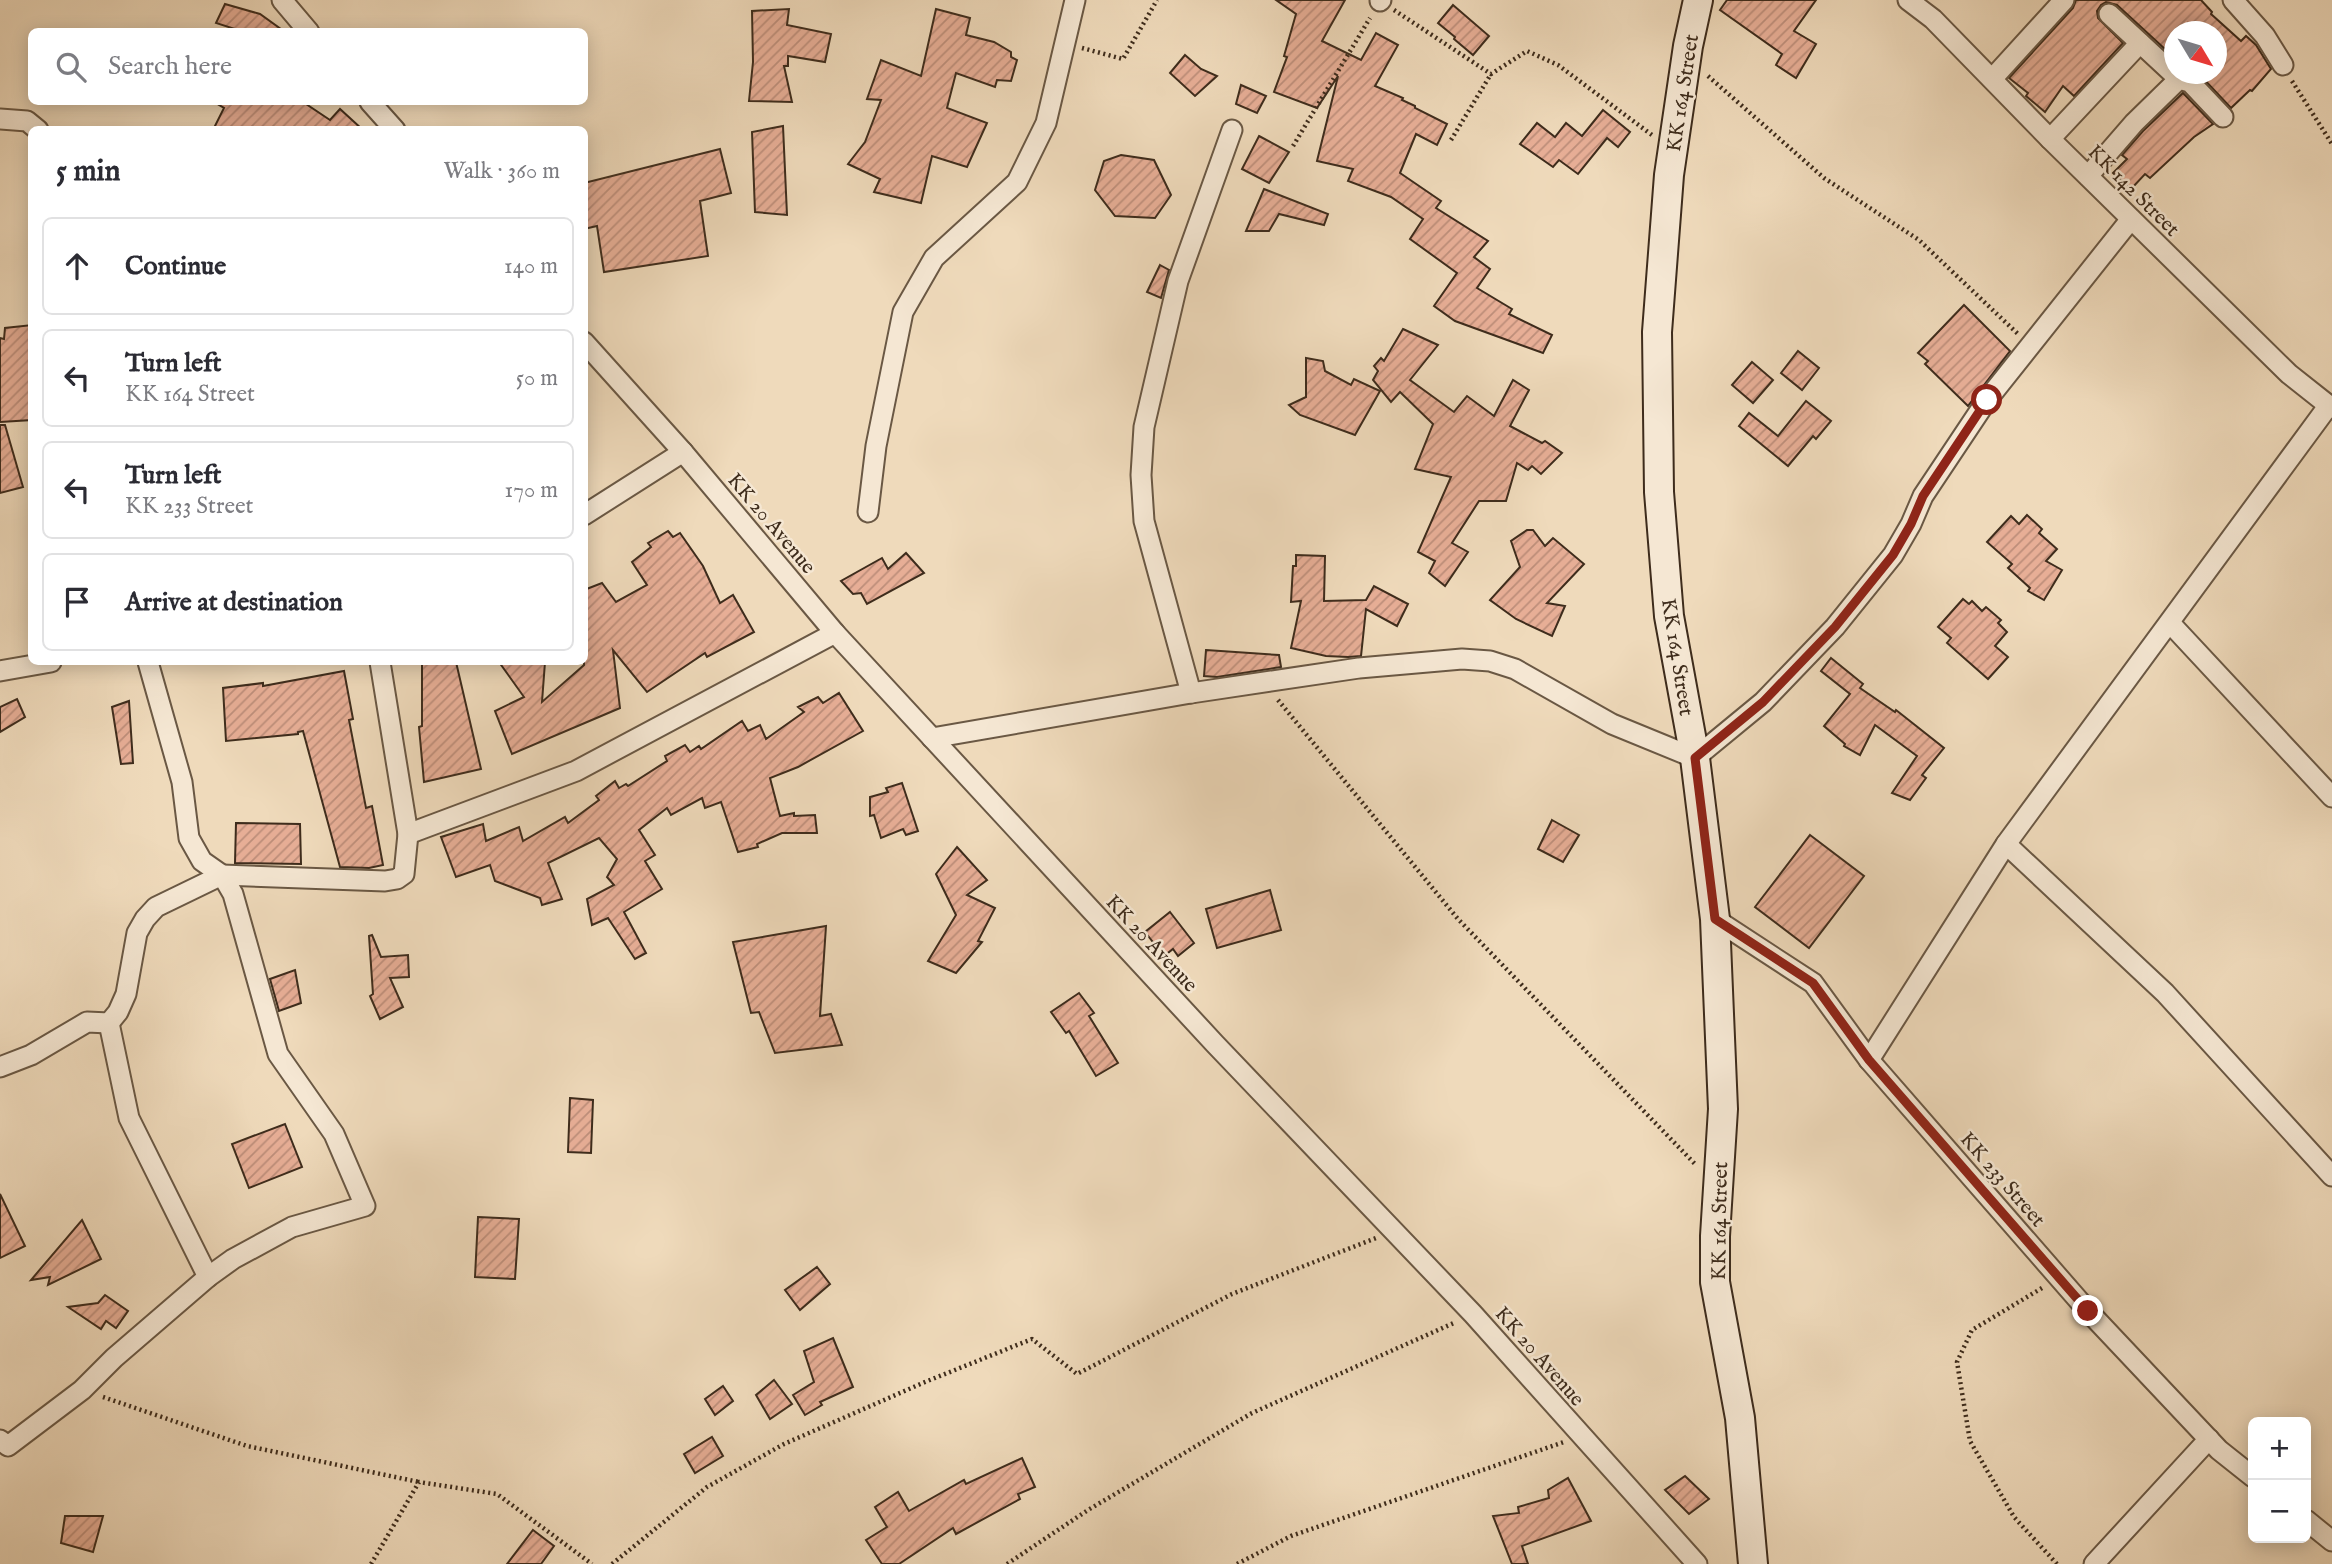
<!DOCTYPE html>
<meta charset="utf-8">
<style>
body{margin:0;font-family:"IM FELL English",serif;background:#f7f7f7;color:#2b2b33}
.controls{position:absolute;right:21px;bottom:21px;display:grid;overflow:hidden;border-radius:10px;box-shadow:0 4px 18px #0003}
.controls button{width:63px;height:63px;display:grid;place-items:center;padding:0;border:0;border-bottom:2px solid #e1e1e2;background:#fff;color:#2b2b33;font:35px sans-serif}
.compass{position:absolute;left:2164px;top:21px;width:63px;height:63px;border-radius:50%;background:#fff;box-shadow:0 4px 18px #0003;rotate:128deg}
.stop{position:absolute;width:21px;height:21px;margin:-16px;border:5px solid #8f2418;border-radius:50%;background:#fff}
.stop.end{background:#8f2418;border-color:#fff;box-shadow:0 2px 7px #0008}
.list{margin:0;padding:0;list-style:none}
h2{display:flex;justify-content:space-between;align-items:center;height:91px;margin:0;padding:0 28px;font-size:30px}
h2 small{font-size:23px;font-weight:400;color:#7c7c81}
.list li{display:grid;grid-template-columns:46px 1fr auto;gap:21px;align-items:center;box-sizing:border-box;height:98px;margin:0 14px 14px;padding:0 14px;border:2px solid #e1e1e2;border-radius:10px}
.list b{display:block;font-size:26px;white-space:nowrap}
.list p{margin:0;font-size:23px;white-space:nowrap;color:#7c7c81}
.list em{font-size:23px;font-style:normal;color:#7c7c81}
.icon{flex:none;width:38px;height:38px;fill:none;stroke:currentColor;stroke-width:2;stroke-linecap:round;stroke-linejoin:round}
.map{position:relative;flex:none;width:2332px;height:1564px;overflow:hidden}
.search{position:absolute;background:#fff;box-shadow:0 4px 18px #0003;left:28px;top:28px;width:560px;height:77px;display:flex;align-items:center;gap:18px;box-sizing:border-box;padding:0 24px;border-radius:10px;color:#7c7c81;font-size:26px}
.panel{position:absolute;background:#fff;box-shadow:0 4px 18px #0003;left:28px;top:126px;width:560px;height:539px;border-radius:10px}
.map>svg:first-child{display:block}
.building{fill:url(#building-hatch);stroke:#3e2c1c;stroke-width:2}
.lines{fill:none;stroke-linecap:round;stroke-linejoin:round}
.street-casing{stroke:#6a5844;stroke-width:23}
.secondary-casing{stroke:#3e2c1c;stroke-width:32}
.path{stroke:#3e2c1c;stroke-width:4.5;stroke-dasharray:2 3.5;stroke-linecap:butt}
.street{stroke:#f5e7d3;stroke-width:19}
.secondary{stroke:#f5e7d3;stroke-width:28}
.route{stroke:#8f2418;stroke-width:9}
.labels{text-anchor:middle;stroke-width:5;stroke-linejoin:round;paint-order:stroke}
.street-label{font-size:21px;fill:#3e2c1c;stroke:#f5e7d3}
</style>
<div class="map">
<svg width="2332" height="1564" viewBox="0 0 2332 1564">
<defs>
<pattern id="building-hatch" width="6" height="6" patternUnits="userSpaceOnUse" patternTransform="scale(1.75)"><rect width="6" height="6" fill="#e7ae96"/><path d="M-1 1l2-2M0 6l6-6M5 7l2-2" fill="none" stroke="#bd8e7a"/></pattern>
</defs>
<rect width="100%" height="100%" fill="#efdabb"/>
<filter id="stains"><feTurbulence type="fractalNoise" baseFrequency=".00286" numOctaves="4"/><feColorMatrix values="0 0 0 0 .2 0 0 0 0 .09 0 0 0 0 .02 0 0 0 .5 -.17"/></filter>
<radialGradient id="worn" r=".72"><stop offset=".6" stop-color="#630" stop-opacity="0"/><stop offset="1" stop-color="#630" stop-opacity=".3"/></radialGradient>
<g class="building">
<path d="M1276 0H1345L1322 41 1361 60 1376 33 1398 45 1375 86 1403 98 1402 100 1415 106V108L1447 124 1437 145 1416 134 1400 173 1441 201 1436 208 1488 241 1474 257 1490 269 1477 288 1512 309 1509 314 1552 335 1543 353 1455 321 1434 306 1457 273 1410 239 1423 219 1391 197 1348 181 1353 169 1317 161 1338 76 1317 108 1274 92 1287 57 1284 56 1296 14Z"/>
<path d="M1727 0H1816L1794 31 1816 44 1796 78 1776 65 1782 54 1720 10Z"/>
<path d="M2076 0H2201L2212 12 2211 14 2241 41 2246 36 2256 45 2271 69 2252 91 2250 90 2231 108 2199 74H2216V32H2197L2188 23 2181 32H2174V40L2166 50 2117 5 2106 2 2101 5 2097 11 2098 18 2123 43 2074 96 2063 86 2045 112 2026 96 2028 93 2009 78 2073 8Z"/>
<path d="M225 4 260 14 285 32H244L216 23Z"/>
<path d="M1453 5 1489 36 1473 55 1454 39 1455 37 1438 23Z"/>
<path d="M789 9 787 25 831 34 825 62 788 56V66H784L792 102 749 101 753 62 752 11Z"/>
<path d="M936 9 970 18 966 35 994 42 1011 52V57L1017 60 1011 81 997 80 995 87 956 73 947 108 987 123 967 167 932 156 921 203 874 192 880 179 848 164 865 142 881 100 867 99 881 60 921 76Z"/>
<path d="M1185 55 1201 69 1217 76 1195 96 1170 73Z"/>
<path d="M1241 85 1266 96 1257 113 1236 104Z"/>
<path d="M2183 93 2213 124 2194 137 2150 178 2145 174 2131 189 2113 173 2127 159 2122 155 2143 131Z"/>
<path d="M214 102H303L330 120 340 109 363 130H213L224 108Z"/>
<path d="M1603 110 1630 132 1618 147 1607 138 1578 174 1559 160 1553 167 1520 144 1537 123 1555 137 1566 123 1582 136Z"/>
<path d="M783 126 787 215 755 212 752 132Z"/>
<path d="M1259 136 1289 152 1269 183 1242 169Z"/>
<path d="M720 149 731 193 700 201 708 256 604 272 597 226 584 229V183Z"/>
<path d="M1121 155 1154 160 1171 195 1155 218 1115 216 1095 190 1104 161Z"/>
<path d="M1264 189 1328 214 1324 225 1279 214 1269 231H1246Z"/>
<path d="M1160 265 1169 270 1161 298 1147 292Z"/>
<path d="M1964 305 2010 351 1968 406 1925 364 1928 361 1918 353Z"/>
<path d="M32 325V420L0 422V338L4 339 5 328Z"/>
<path d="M1403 329 1438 345 1410 380 1454 412 1467 396 1494 416 1513 380 1529 390 1510 426 1542 443 1545 441 1562 453 1541 474 1532 466 1528 470 1517 463 1506 501H1479L1452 543 1468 552 1445 586 1429 573 1435 561 1418 552 1451 477 1415 469 1433 424 1400 392 1391 402 1373 380 1378 371 1374 366 1381 358 1384 361Z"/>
<path d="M1798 351 1819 368 1802 390 1781 373Z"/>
<path d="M1306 358 1323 361 1325 371 1351 385 1354 379 1380 391 1355 435 1300 415 1289 405 1306 397Z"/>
<path d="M1752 362 1773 380 1753 403 1732 385Z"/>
<path d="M1806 401 1831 421 1816 439 1813 436 1788 466 1739 426 1749 413 1778 436Z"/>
<path d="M0 425H5L23 487 0 493Z"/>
<path d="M2027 515 2042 529 2039 533 2057 549 2046 561 2062 570 2044 600 2028 591 2030 588 2008 568 2012 564 1987 542 2011 516 2019 524Z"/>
<path d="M1527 530H1533L1545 546 1553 538 1584 564 1547 603 1565 606 1552 636 1516 619 1490 600 1520 567 1511 541Z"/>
<path d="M668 531 673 537 680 533 703 566 720 603 733 595 754 632 707 657 705 653 647 692 613 650 620 708 512 754 495 711 524 697 499 662H545L542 702 584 665V590L602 583 616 602 647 585 632 562 651 547 648 543Z"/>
<path d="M906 553 924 573 867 604 861 593 853 594 841 581 882 558 888 569Z"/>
<path d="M1296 555 1325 556 1324 601 1366 600 1374 586 1408 604 1397 626 1366 609 1361 656 1348 657 1326 656 1291 648 1301 601 1291 602 1293 566H1296Z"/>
<path d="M1963 599 1969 604 1972 601 1982 611 1986 607 2001 620 1998 623 2007 632 1995 646 2008 657 1988 679 1947 643 1951 638 1938 627Z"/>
<path d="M1206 650 1279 655 1281 667 1217 677 1204 676Z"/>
<path d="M1831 658 1863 684 1860 688 1895 712 1896 710 1944 748 1922 775 1926 778 1910 800 1892 793 1917 756 1875 725 1860 755 1844 746 1845 744 1824 726 1850 694 1821 671Z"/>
<path d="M422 662H456L481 769 424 782 419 727 422 726Z"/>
<path d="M344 671 353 719 349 720 366 808 372 806 383 865 369 868 340 867 303 731 298 732V734L226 741 223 688 263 683V686Z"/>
<path d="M839 693 863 731 798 767 770 778 780 816 794 813V816L815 815 817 833H782L757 844 758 847 738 852 721 802 705 808 702 798 671 815 667 808 639 830 655 855 645 861 662 889 624 912 646 953 635 959 608 918 592 925 587 899 614 885 607 877 617 859 599 838 548 863 562 899 542 905 540 898 495 881 490 865 456 877 441 837 483 824 486 841 519 827 523 841 565 817 568 823 599 800 596 796 615 781 619 788 626 784 628 786 667 761 665 756 685 745 690 752 699 746 701 749 742 721 748 731 760 725 766 739 804 712 798 707 818 697 823 703Z"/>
<path d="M17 699 25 717 0 732V707Z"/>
<path d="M129 701 133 763 121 764 112 707Z"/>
<path d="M902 783 918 831 906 835 903 829 881 838 874 815 870 816V797L888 792 886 788Z"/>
<path d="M1552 820 1579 835 1563 862 1538 849Z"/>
<path d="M236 823 300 824 301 864 235 863Z"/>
<path d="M1810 835 1864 876 1809 948 1755 907Z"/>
<path d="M957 847 987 880 967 895 995 908 978 941 982 942 956 973 928 961 956 915 936 874Z"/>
<path d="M1270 890 1281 930 1217 948 1206 909Z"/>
<path d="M1170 912 1194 943 1178 956 1173 949 1164 956 1145 932Z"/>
<path d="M826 926 820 1016 831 1014 842 1045 775 1053 759 1012 751 1013 733 942Z"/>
<path d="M372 935 381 957 408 955 409 977 390 978 403 1007 380 1019 370 996 373 994 369 936Z"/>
<path d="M295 970 301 1003 279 1011 270 979Z"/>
<path d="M1079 993 1094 1013 1089 1016 1118 1063 1096 1076 1069 1031 1066 1033 1051 1012Z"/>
<path d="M570 1098 593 1100 591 1153 568 1152Z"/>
<path d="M285 1124 302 1167 249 1188 232 1144Z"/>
<path d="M0 1194 25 1246 0 1258Z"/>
<path d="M478 1217 519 1219 515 1279 475 1277Z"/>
<path d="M82 1220 101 1259 48 1285 50 1277 31 1280Z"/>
<path d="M817 1267 830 1284 800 1310 785 1290Z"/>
<path d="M105 1295 128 1311 116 1328 106 1321 101 1329 68 1307 98 1303Z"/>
<path d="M833 1338 853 1387 820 1402 822 1405 805 1415 793 1395 814 1382 804 1351Z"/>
<path d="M774 1380 792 1404 770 1419 756 1395Z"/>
<path d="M723 1386 733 1401 715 1415 705 1399Z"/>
<path d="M712 1437 723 1456 695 1473 684 1454Z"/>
<path d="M1022 1458 1035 1487 1018 1494 1020 1499 956 1534 953 1528 899 1564H882L866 1540 887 1527 875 1507 898 1492 909 1511 964 1480 966 1484Z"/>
<path d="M1685 1476 1709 1499 1689 1514 1665 1490Z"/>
<path d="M1568 1478 1591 1521 1522 1546 1528 1564H1512L1493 1516 1519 1513 1518 1507 1549 1498 1548 1490Z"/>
<path d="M65 1516H103L93 1552 61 1543Z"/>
<path d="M533 1530 554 1546 541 1564H507Z"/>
</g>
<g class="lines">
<defs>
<g id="street">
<path d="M282 0 309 32"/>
<path d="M1908 0 1933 19 2050 139 2289 374 2332 408"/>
<path d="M2233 0 2265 36 2283 65"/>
<path d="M1380 1 1381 0"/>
<path d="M2109 14 2179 79"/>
<path d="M1992 79 2064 0"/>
<path d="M370 102 395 130"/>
<path d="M0 119 27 121 38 130"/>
<path d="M2050 139 2140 43"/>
<path d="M2088 176 2134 123 2179 79 2190 82 2223 117"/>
<path d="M584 342 683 452 835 633 1215 1044 1473 1314 1697 1564"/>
<path d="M868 512 876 446 903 312 934 258 1017 182 1046 123 1075 0"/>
<path d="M584 515 683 452"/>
<path d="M2170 623 2332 797"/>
<path d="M0 671 51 662"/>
<path d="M1191 693 1144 521 1141 475 1144 427 1178 281 1232 130"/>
<path d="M932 738 1191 693 1359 668 1462 659 1490 661 1515 669 1612 724 1695 758 1763 702 1835 627 1893 555 1911 524 1923 496 1987 400 2131 219"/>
<path d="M408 834 576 771 835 633"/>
<path d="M2006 844 2165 993 2332 1176"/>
<path d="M1715 919 1813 983 1869 1060 2088 1311 2219 1450 2253 1477"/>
<path d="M109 1023 129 1118 208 1277"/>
<path d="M1869 1060 2006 844 2329 405"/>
<path d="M0 1067 31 1055 87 1022 109 1023 118 1012 126 994 137 933 145 919 156 907 222 875 385 881 397 879 404 874 408 834 380 662"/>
<path d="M0 1440 8 1446 82 1390 114 1358 208 1277 233 1259 292 1227 365 1206 334 1134 278 1054 233 894 222 875 202 861 189 838 182 782 148 662"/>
<path d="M2306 1520 2332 1541"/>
<path d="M2094 1564 2209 1439"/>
</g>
<path id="secondary" d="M1698 0 1688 46 1669 175 1657 332 1659 492 1669 616 1695 758 1715 919 1723 1109 1715 1236V1282L1740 1418 1753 1564"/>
</defs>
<use href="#street" class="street-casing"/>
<use href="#secondary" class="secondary-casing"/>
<g class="path">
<path d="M1394 10 1491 74 1527 51 1558 65 1652 135"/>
<path d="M1082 48 1123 59 1157 0"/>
<path d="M1708 76 1824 178 1919 240 2018 334"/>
<path d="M2292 81 2332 144"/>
<path d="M1451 140 1491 74"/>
<path d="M1293 146 1370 18"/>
<path d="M1278 700 1458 919 1695 1164"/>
<path d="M2042 1288 1972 1330 1957 1362 1970 1441 2014 1517 2057 1564"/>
<path d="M103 1397 247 1446 419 1482"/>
<path d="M371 1564 419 1482 497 1494 592 1564"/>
<path d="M612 1564 707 1487 784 1444 925 1382 1032 1339 1077 1374 1232 1294 1376 1238"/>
<path d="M1007 1564 1088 1510 1252 1413 1456 1322"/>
<path d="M1237 1564 1291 1536 1564 1442"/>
</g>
<use href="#street" class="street"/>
<use href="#secondary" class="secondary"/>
</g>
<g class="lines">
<path class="route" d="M1987 400 1923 496 1911 524 1893 555 1835 627 1763 702 1695 758 1715 919 1813 983 1869 1060 2088 1311"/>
</g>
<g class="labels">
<g class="street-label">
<text transform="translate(1682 93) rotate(-81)" y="7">KK 164 Street</text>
<text transform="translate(2134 190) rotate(45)" y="7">KK 142 Street</text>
<text transform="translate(772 523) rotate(50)" y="7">KK 20 Avenue</text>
<text transform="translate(1678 657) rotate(81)" y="7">KK 164 Street</text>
<text transform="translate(1152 943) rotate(47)" y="7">KK 20 Avenue</text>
<text transform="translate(2003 1179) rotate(49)" y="7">KK 233 Street</text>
<text transform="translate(1719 1221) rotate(-89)" y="7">KK 164 Street</text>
<text transform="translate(1540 1356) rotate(49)" y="7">KK 20 Avenue</text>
</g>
</g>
<rect width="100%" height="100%" filter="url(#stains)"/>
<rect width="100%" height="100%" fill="url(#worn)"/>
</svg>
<div class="controls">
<button>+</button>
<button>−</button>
</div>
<svg class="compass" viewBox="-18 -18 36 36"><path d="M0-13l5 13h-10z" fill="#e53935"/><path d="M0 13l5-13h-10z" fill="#7c7c81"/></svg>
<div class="stop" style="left:1987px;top:400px"></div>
<div class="stop end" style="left:2088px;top:1311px"></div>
<div class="search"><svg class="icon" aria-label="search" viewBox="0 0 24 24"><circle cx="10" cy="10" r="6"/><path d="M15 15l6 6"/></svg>Search here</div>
<section class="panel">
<h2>5 min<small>Walk · 360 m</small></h2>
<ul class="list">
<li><svg class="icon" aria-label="ahead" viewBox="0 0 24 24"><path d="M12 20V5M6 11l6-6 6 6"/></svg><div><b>Continue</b></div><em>140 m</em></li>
<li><svg class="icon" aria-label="left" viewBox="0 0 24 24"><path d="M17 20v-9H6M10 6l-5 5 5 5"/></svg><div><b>Turn left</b><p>KK 164 Street</p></div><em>50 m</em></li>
<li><svg class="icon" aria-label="left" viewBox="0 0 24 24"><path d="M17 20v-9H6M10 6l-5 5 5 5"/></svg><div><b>Turn left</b><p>KK 233 Street</p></div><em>170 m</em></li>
<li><svg class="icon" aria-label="arrive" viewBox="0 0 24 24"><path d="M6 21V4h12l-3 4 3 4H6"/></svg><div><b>Arrive at destination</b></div></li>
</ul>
</section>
</div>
